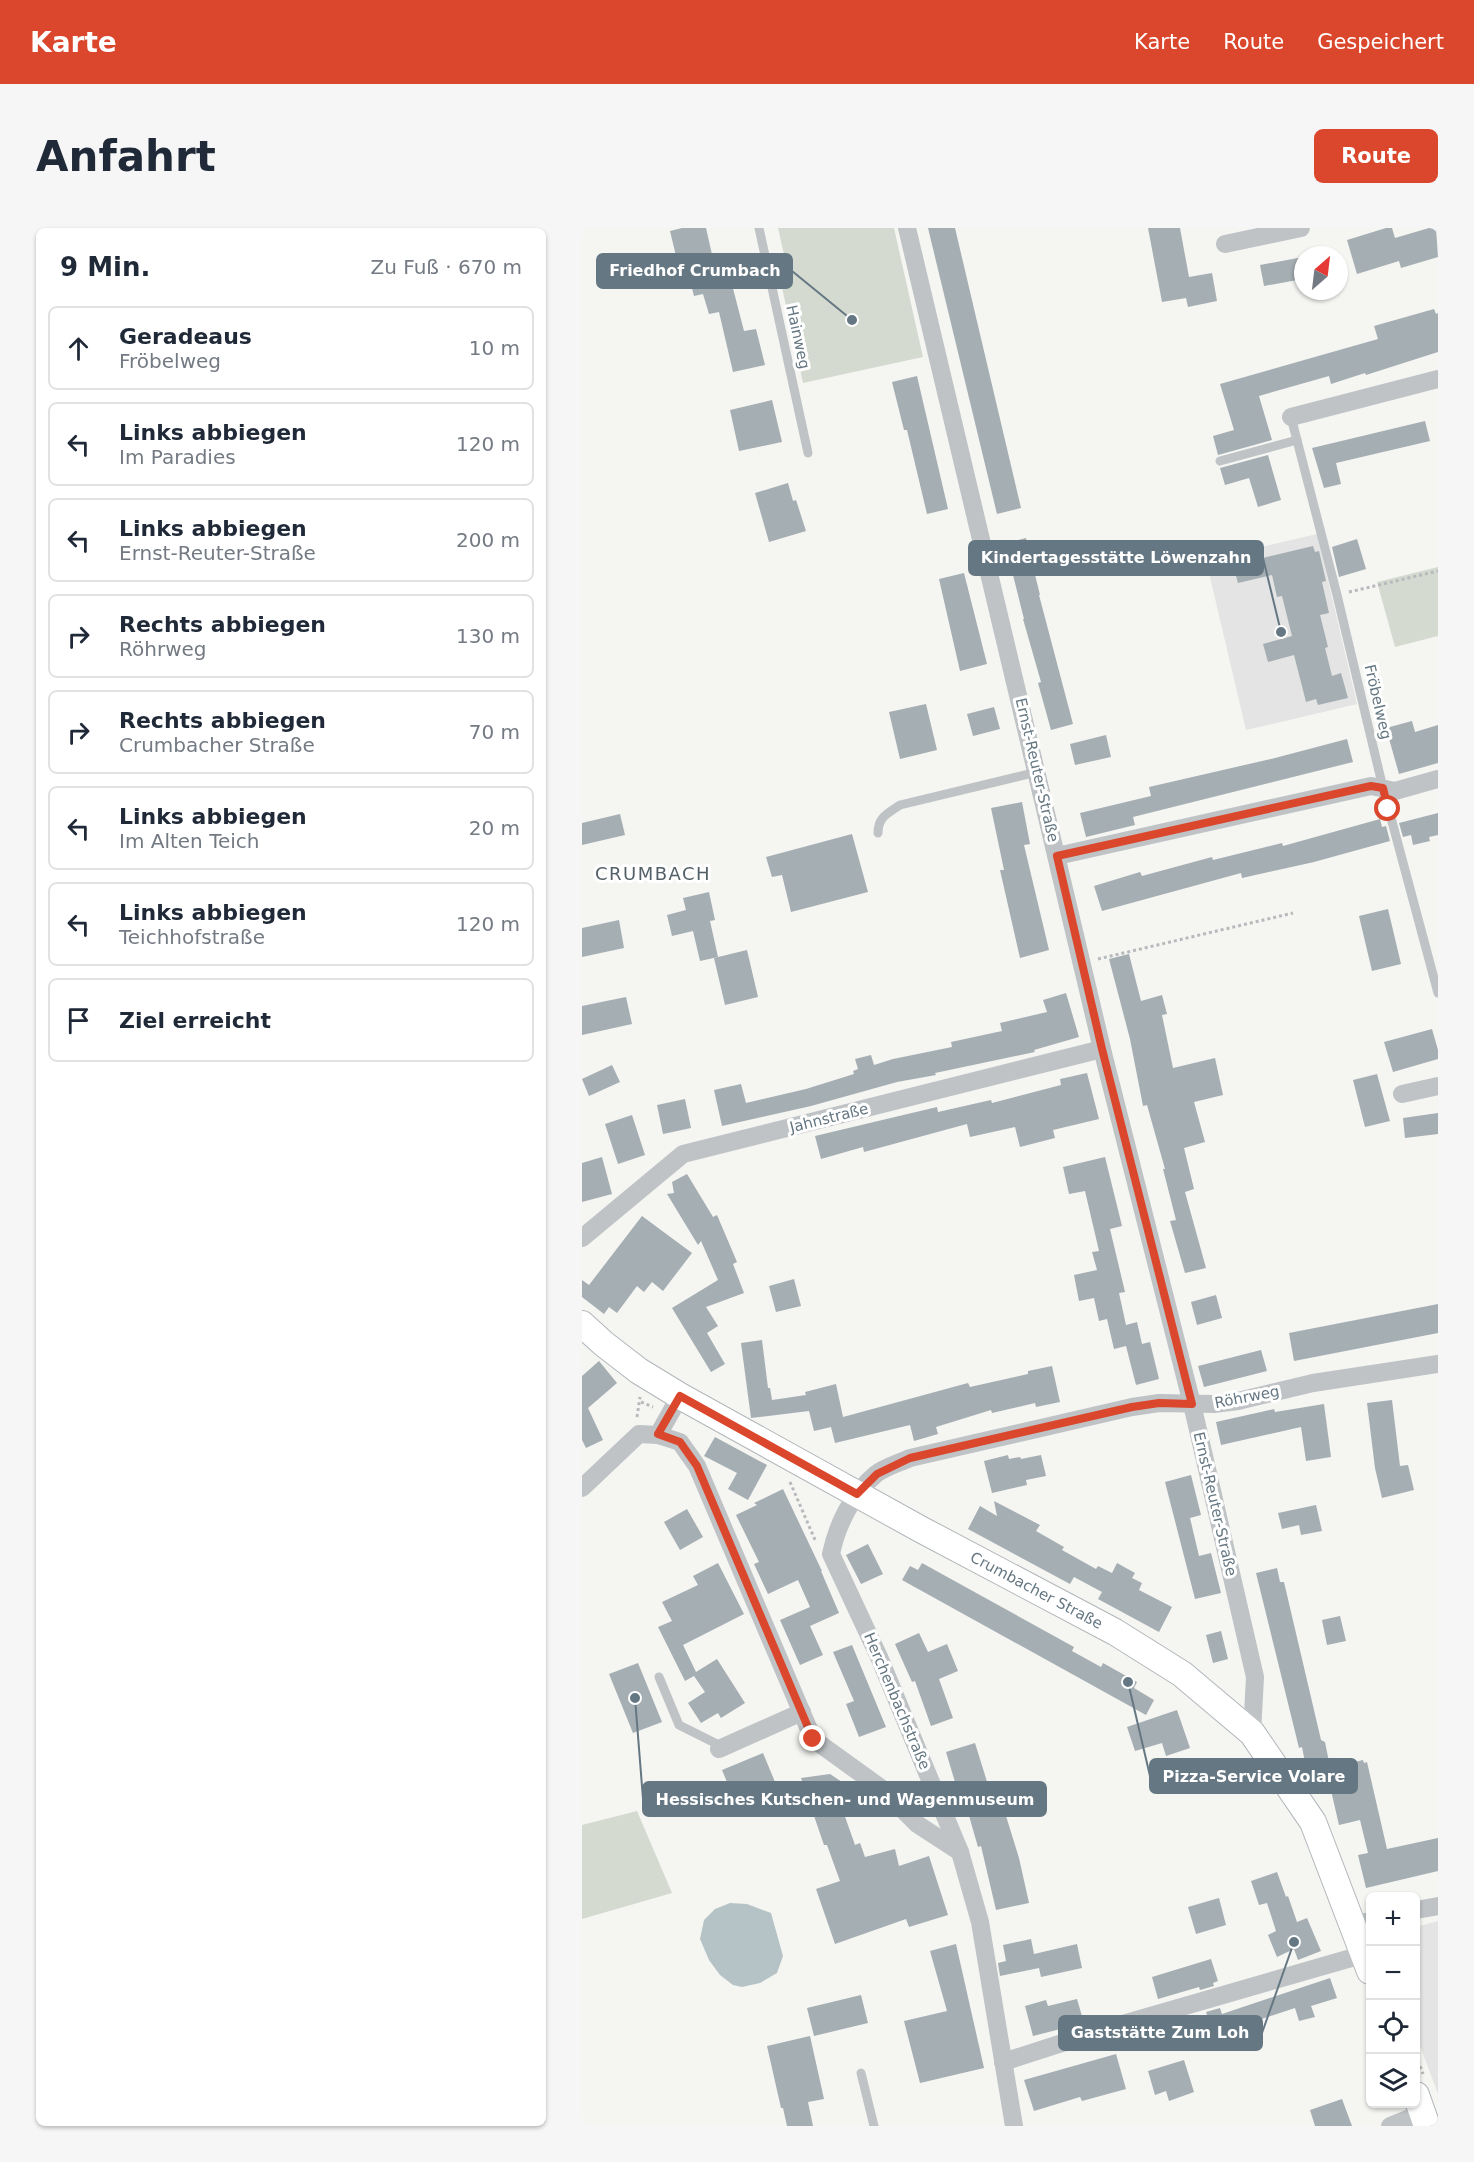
<!DOCTYPE html>
<html lang="de">
<meta charset="utf-8">
<style>
body{margin:0;font-family:"DejaVu Sans",sans-serif;background:#f6f6f7;color:#1f2937}
.controls{position:absolute;right:18px;bottom:18px;display:grid;overflow:hidden;border-radius:9px;box-shadow:0 2px 4px #0004}
.controls button{width:54px;height:54px;display:grid;place-items:center;padding:0;border:0;border-bottom:2px solid #e0e1e3;background:#fff;color:#1f2937;font:30px sans-serif}
.compass{position:absolute;left:712px;top:18px;width:54px;height:54px;border-radius:50%;background:#fff;box-shadow:0 2px 4px #0004;rotate:28deg}
.stop{position:absolute;width:18px;height:18px;margin:-14px;border:4px solid #db472c;border-radius:50%;background:#fff}
.stop.end{background:#db472c;border-color:#fff;box-shadow:0 2px 6px #0008}
.list{margin:0;padding:0;list-style:none}
h2{display:flex;justify-content:space-between;align-items:center;height:78px;margin:0;padding:0 24px;font-size:26px}
h2 small{font-size:20px;font-weight:400;color:#747a83}
.list li{display:grid;grid-template-columns:39px 1fr auto;gap:18px;align-items:center;box-sizing:border-box;height:84px;margin:0 12px 12px;padding:0 12px;border:2px solid #e0e1e3;border-radius:9px}
.list b{display:block;font-size:22px;white-space:nowrap}
.list p{margin:0;font-size:20px;white-space:nowrap;color:#747a83}
.list em{font-size:20px;font-style:normal;color:#747a83}
.icon{flex:none;width:33px;height:33px;fill:none;stroke:currentColor;stroke-width:2;stroke-linecap:round;stroke-linejoin:round}
.map{position:relative;flex:none;width:856px;height:1898px;overflow:hidden;border-radius:9px}
header{display:flex;align-items:center;gap:36px;box-sizing:border-box;height:84px;padding:0 30px;background:#db472c;color:#fff}
header strong{font-size:28px}
nav{display:flex;gap:33px;margin-inline-start:auto;font-size:21px}
.intro{display:flex;align-items:center;justify-content:space-between;box-sizing:border-box;height:144px;padding:0 36px}
h1{margin:0;font-size:42px}
.button{padding:15px 27px;border-radius:9px;background:#db472c;color:#fff;font-size:21px;font-weight:700}
main{display:flex;gap:36px;padding:0 36px}
aside{flex:1;background:#fff;border-radius:9px;box-shadow:0 2px 4px #0004}
.map>svg:first-child{display:block}
.built{fill:#e3e4e3}
.green{fill:#d5dad1}
.water{fill:#b5c3c6}
.building{fill:#a5aeb3}
.lines{fill:none;stroke-linecap:round;stroke-linejoin:round}
.secondary-casing{stroke:#b1b7bb;stroke-width:28}
.path{stroke:#b7babc;stroke-width:3;stroke-dasharray:3 3;stroke-linecap:butt}
.service{stroke:#bfc3c6;stroke-width:9}
.minor{stroke:#bfc3c6;stroke-width:18}
.secondary{stroke:#fff;stroke-width:26}
.route{stroke:#db472c;stroke-width:8}
.labels{text-anchor:middle;stroke-width:6;stroke-linejoin:round;paint-order:stroke}
.street-label{font-size:15px;fill:#657782;stroke:#fff}
.quarter-label{font-size:18px;letter-spacing:1.5px;fill:#536067;stroke:#fff}
.leader{fill:none;stroke:#657782;stroke-width:2}
.callout-dot{fill:#657782;stroke:#fff;stroke-width:2}
.callout{fill:#657782;stroke:#657782;stroke-width:2}
.callout-label{font-size:16px;text-anchor:middle;font-weight:bold;fill:#fff}
</style>
<header>
<strong>Karte</strong>
<nav><a>Karte</a><a>Route</a><a>Gespeichert</a></nav>
</header>
<div class="intro"><h1>Anfahrt</h1><a class="button">Route</a></div>
<main>
<aside>
<h2>9 Min.<small>Zu Fuß · 670 m</small></h2>
<ul class="list">
<li><svg class="icon" aria-label="ahead" viewBox="0 0 24 24"><path d="M12 20V5M6 11l6-6 6 6"/></svg><div><b>Geradeaus</b><p>Fröbelweg</p></div><em>10 m</em></li>
<li><svg class="icon" aria-label="left" viewBox="0 0 24 24"><path d="M17 20v-9H6M10 6l-5 5 5 5"/></svg><div><b>Links abbiegen</b><p>Im Paradies</p></div><em>120 m</em></li>
<li><svg class="icon" aria-label="left" viewBox="0 0 24 24"><path d="M17 20v-9H6M10 6l-5 5 5 5"/></svg><div><b>Links abbiegen</b><p>Ernst-Reuter-Straße</p></div><em>200 m</em></li>
<li><svg class="icon" aria-label="right" viewBox="0 0 24 24"><path d="M7 20v-9h11M14 6l5 5-5 5"/></svg><div><b>Rechts abbiegen</b><p>Röhrweg</p></div><em>130 m</em></li>
<li><svg class="icon" aria-label="right" viewBox="0 0 24 24"><path d="M7 20v-9h11M14 6l5 5-5 5"/></svg><div><b>Rechts abbiegen</b><p>Crumbacher Straße</p></div><em>70 m</em></li>
<li><svg class="icon" aria-label="left" viewBox="0 0 24 24"><path d="M17 20v-9H6M10 6l-5 5 5 5"/></svg><div><b>Links abbiegen</b><p>Im Alten Teich</p></div><em>20 m</em></li>
<li><svg class="icon" aria-label="left" viewBox="0 0 24 24"><path d="M17 20v-9H6M10 6l-5 5 5 5"/></svg><div><b>Links abbiegen</b><p>Teichhofstraße</p></div><em>120 m</em></li>
<li><svg class="icon" aria-label="arrive" viewBox="0 0 24 24"><path d="M6 21V4h12l-3 4 3 4H6"/></svg><div><b>Ziel erreicht</b></div></li>
</ul>
</aside>
<div class="map">
<svg width="856" height="1898" viewBox="0 0 856 1898">
<rect width="100%" height="100%" fill="#f5f5f2"/>
<g class="built">
<path d="M735 306 775 476 664 502 624 332Z"/>
<path d="M856 1693V1866L834 1807V1699Z"/>
</g>
<g class="green">
<path d="M196 0H312L341 129 221 155 199 55 208 53Z"/>
<path d="M856 339V408L813 419 795 354Z"/>
<path d="M55 1583 90 1665 0 1691V1597Z"/>
</g>
<path class="water" d="M148 1675 165 1676 189 1685 201 1728 195 1745 178 1755 160 1759 151 1757 138 1747 127 1732 118 1711 122 1692 133 1681Z"/>
<g class="building">
<path d="M100 0H124L134 44 146 41 162 103 174 101 183 137 151 144 137 84 127 86 121 66 112 68 101 26 94 28 88 3Z"/>
<path d="M346 0H373L439 280 415 286Z"/>
<path d="M566 0H598L607 49 630 45 635 73 606 79 604 70 580 74Z"/>
<path d="M804 0H810L813 10 847 0H854L856 29 819 40 817 33 775 46 765 12Z"/>
<path d="M721 29V51L682 58 678 37Z"/>
<path d="M852 81 854 86 856 85V124L784 147 783 145 749 156 747 148 677 168 690 212 636 227 631 208 652 202 638 156 796 111 792 98Z"/>
<path d="M335 148 366 281 345 286 325 202H322L310 154Z"/>
<path d="M190 172 200 214 157 223 148 182Z"/>
<path d="M843 193 848 213 754 235 759 256 742 260 730 220Z"/>
<path d="M686 227 699 272 676 279 667 250 643 257 638 240Z"/>
<path d="M206 255 211 273 214 272 224 303 187 314 173 265Z"/>
<path d="M444 310 458 367H457L491 496 469 502 456 455 459 454 441 391H442L423 315Z"/>
<path d="M775 311 784 341 757 349 750 319Z"/>
<path d="M731 318 733 324 737 323 744 353 740 354 747 385 738 387 746 419 743 420 750 448 759 445 766 470 736 477 734 471 724 474 712 427 686 434 681 416 710 408 700 368 695 369 690 347 656 355 651 337Z"/>
<path d="M382 345 405 436 378 443 357 351Z"/>
<path d="M344 476 355 522 318 531 307 484Z"/>
<path d="M412 479 418 501 391 508 385 486Z"/>
<path d="M830 493 833 504 856 497V535L817 546 804 500Z"/>
<path d="M524 507 529 529 493 537 488 516Z"/>
<path d="M765 511 771 534 551 589 553 597 504 609 498 585 569 568 567 559 693 530Z"/>
<path d="M440 574 448 616 442 617 467 722 438 730 418 642H422L409 580Z"/>
<path d="M856 585V607L847 609 848 613 831 617 829 607 821 609 817 595Z"/>
<path d="M38 586 43 607 0 617V595Z"/>
<path d="M798 591 800 599 804 598 808 613 732 634 660 650 659 645 520 683 512 658 558 644 560 648 630 629 631 632 700 615 701 618Z"/>
<path d="M270 606 286 664 209 684 200 647 190 649 184 629Z"/>
<path d="M127 664 133 692 128 693 136 729 118 733 111 703 90 708 85 687 104 682 101 670Z"/>
<path d="M806 681 819 736 790 743 777 688Z"/>
<path d="M37 692 42 720 0 729V700Z"/>
<path d="M165 722 176 769 143 777 132 730Z"/>
<path d="M547 726 559 773 580 767 585 786 580 787 591 840 633 830 641 867 612 874 623 914 602 920 612 961 603 964 624 1040 603 1045 588 993 594 992 581 941H583L565 877 561 878 548 811 527 731Z"/>
<path d="M484 765 497 809 452 822 453 824 353 845 354 847 315 854 229 878 140 898 132 862 159 856 164 875 224 861 272 846 271 843 276 841 273 831 289 827 292 837 311 831 370 819 369 814 420 803 418 795 465 784 461 772Z"/>
<path d="M44 769 50 796 0 807V778Z"/>
<path d="M850 801 856 822V831L811 844 802 814Z"/>
<path d="M30 837 38 854 7 868 0 851Z"/>
<path d="M505 845 517 891 471 902 473 910 438 919 433 899 388 909 385 896 282 924 281 919 239 931 233 908 355 879 356 884 409 872 410 875 479 857 478 851Z"/>
<path d="M795 846 808 893 783 899 771 852Z"/>
<path d="M103 871 109 900 81 906 75 877Z"/>
<path d="M856 885V906L823 910 821 890Z"/>
<path d="M50 887 63 927 36 936 23 896Z"/>
<path d="M20 929 30 966 0 974V935Z"/>
<path d="M523 929 540 998 528 1001 543 1064 537 1065 544 1097 555 1094 560 1116 568 1114 577 1151 554 1157 544 1118 532 1121 525 1091 517 1093 512 1070 497 1073 492 1047 515 1042 510 1024 517 1023 503 963 487 966 481 939Z"/>
<path d="M105 946 131 989 135 987 155 1034 151 1036 162 1065 124 1079 136 1098 125 1105 143 1136 129 1144 90 1080 136 1052 119 1013 116 1017 85 966 92 965 90 954Z"/>
<path d="M60 988 110 1025 81 1063 70 1054 62 1064 55 1058 35 1085 27 1079 22 1086 0 1069V1052L7 1057Z"/>
<path d="M212 1051 219 1078 194 1084 187 1058Z"/>
<path d="M634 1067 640 1090 615 1097 609 1074Z"/>
<path d="M856 1076V1105L712 1133 707 1105Z"/>
<path d="M180 1112 186 1160H188L190 1172 224 1167 223 1164 254 1156 261 1189 386 1155 388 1159 446 1146V1143L470 1138 478 1174 454 1179 453 1175 410 1185 409 1182 354 1199 356 1206 332 1213 328 1197 253 1215 249 1199 232 1203 227 1183 169 1190 159 1115Z"/>
<path d="M679 1122 685 1143 622 1159 616 1138Z"/>
<path d="M17 1133 35 1155 6 1180 21 1212 4 1220 0 1212V1148Z"/>
<path d="M810 1172 818 1238 826 1237 832 1262 800 1270 793 1240 785 1175Z"/>
<path d="M742 1176 749 1229 724 1233 719 1199 639 1217 634 1194 692 1181 693 1184Z"/>
<path d="M133 1209 185 1237 166 1272 146 1261 155 1245 122 1228Z"/>
<path d="M426 1227 427 1231 438 1229 439 1231 459 1227 464 1248 444 1252 445 1257 410 1265 402 1233Z"/>
<path d="M609 1247 619 1287 608 1290 617 1328 629 1325 639 1365 613 1371 583 1254Z"/>
<path d="M201 1261 240 1343H239L257 1385 228 1398 241 1427 218 1437 198 1392 228 1379 216 1352 186 1366 172 1336 177 1334 154 1287 175 1277 172 1275Z"/>
<path d="M412 1273 458 1297 454 1303 482 1319 480 1322 514 1341 516 1338 530 1345 535 1335 553 1345 550 1350 560 1355 557 1362 590 1379 577 1404 516 1371 520 1364 492 1349 488 1356 386 1301 398 1278 415 1288Z"/>
<path d="M734 1277 740 1303 719 1307 717 1297 700 1301 696 1285Z"/>
<path d="M105 1281 121 1309 98 1322 82 1294Z"/>
<path d="M286 1316 301 1346 279 1356 264 1327Z"/>
<path d="M136 1335 162 1386 101 1417 114 1444 135 1431 163 1475 139 1490 136 1485 119 1495 106 1475 123 1464 112 1448 103 1453 76 1399 90 1393 80 1374 116 1357 111 1348Z"/>
<path d="M340 1335 492 1419 490 1423 519 1439 521 1435 555 1454 552 1460 572 1472 564 1487 320 1352 328 1338 336 1342Z"/>
<path d="M695 1340 698 1354H702L739 1512 743 1514 748 1539 725 1545 720 1519 717 1520 674 1345Z"/>
<path d="M758 1388 764 1413 745 1417 740 1392Z"/>
<path d="M639 1403 646 1431 631 1435 624 1407Z"/>
<path d="M337 1405 346 1424 365 1416 376 1443 357 1451 371 1490 349 1498 333 1453 330 1454 313 1416Z"/>
<path d="M270 1417 304 1499 277 1509 264 1476 272 1473 251 1424Z"/>
<path d="M56 1435 80 1494 51 1505 27 1446Z"/>
<path d="M595 1482 608 1520 584 1528 580 1515 553 1523 545 1499Z"/>
<path d="M393 1515 407 1560 419 1556 424 1574 420 1575 437 1630 447 1675 414 1682 399 1618 396 1619 377 1553 373 1554 364 1524Z"/>
<path d="M181 1525 193 1554 152 1571 140 1542Z"/>
<path d="M781 1532 782 1535 785 1534 805 1621 856 1610V1643L784 1660 776 1627 786 1625 778 1592 757 1597 744 1541Z"/>
<path d="M248 1546 260 1554 255 1566 273 1617 278 1615 283 1629 313 1621 317 1638 347 1628 366 1687 327 1699 324 1691 253 1716 234 1661 258 1653 245 1617H242L219 1550Z"/>
<path d="M695 1644 704 1669 706 1668 715 1694 725 1690 739 1723 716 1732 712 1721 695 1729 686 1707 694 1703 685 1675 677 1677 669 1653Z"/>
<path d="M637 1670 644 1697 614 1706 606 1679Z"/>
<path d="M449 1711 452 1726 495 1716 500 1740 459 1749 457 1740 418 1748 416 1735 424 1733 421 1717Z"/>
<path d="M374 1716 402 1840 338 1855 322 1793 365 1783 348 1723Z"/>
<path d="M629 1731 636 1753 631 1755 632 1758 618 1762 617 1759 576 1771 570 1749Z"/>
<path d="M748 1750 755 1770 729 1778 733 1789 717 1793 713 1780 625 1809 620 1792 626 1790 624 1784 638 1780 640 1786Z"/>
<path d="M279 1767 286 1795 232 1808 225 1780Z"/>
<path d="M495 1771 502 1795 451 1808 443 1778 464 1772 466 1778Z"/>
<path d="M228 1808 242 1871 226 1874 231 1898H205L201 1880H199L185 1818Z"/>
<path d="M534 1826 544 1861 500 1873 498 1869 452 1883 442 1852Z"/>
<path d="M602 1832 612 1864 587 1873 584 1863 573 1867 566 1843Z"/>
<path d="M760 1871 770 1898H733L728 1882Z"/>
</g>
<g class="lines">
<defs>
<g id="secondary">
<path id="s1" d="M0 1096 22 1116 57 1143 98 1168 340 1302 533 1404 600 1446 670 1505 731 1594 788 1743"/>
<path d="M834 1867 845 1898"/>
</g>
</defs>
<use href="#secondary" class="secondary-casing"/>
<g class="path">
<path d="M767 364 856 343"/>
<path d="M516 731 711 685"/>
<path d="M59 1174 71 1179"/>
<path d="M55 1189 58 1169"/>
<path d="M208 1254 234 1314"/>
<path d="M834 1827 841 1846"/>
</g>
<g class="service">
<path d="M177 0 226 225"/>
<path d="M709 189 755 367 801 560 856 765"/>
<path d="M638 233 715 212"/>
<path d="M296 605C296 589 306 585 318 577L455 544"/>
<path d="M77 1449 97 1497 141 1519"/>
<path d="M279 1845 292 1898"/>
</g>
<g class="minor">
<path d="M325 0 520 821 610 1176 673 1449 670 1505"/>
<path d="M643 16 719 0"/>
<path d="M709 189 856 151"/>
<path d="M475 628 789 558 813 563 856 551"/>
<path d="M820 866 856 858"/>
<path d="M0 1010 101 926 520 821"/>
<path d="M76 1207 98 1168"/>
<path d="M0 1260 57 1206 76 1207 98 1214 115 1238 231 1511 299 1560 335 1596 378 1624"/>
<path d="M137 1521 220 1484"/>
<path d="M834 1682 856 1678"/>
<path d="M771 1697 788 1693"/>
<path d="M421 1834 527 1800 783 1726"/>
<path d="M432 1898 398 1694 378 1624 297 1429 249 1326C255 1297 270 1266 294 1246 303 1239 317 1235 328 1230L550 1179 577 1175 632 1176 656 1173 731 1155 856 1136"/>
<path d="M808 1898 840 1885"/>
</g>
<use href="#secondary" class="secondary"/>
</g>
<g class="lines">
<path class="route" d="M231 1511 115 1238 98 1214 76 1206 98 1168 275 1266 295 1246 328 1230 550 1179 577 1175 610 1176 520 821 475 628 789 558 801 560 806 581"/>
</g>
<g class="labels">
<g class="street-label">
<text transform="translate(216 109) rotate(78)" y="5">Hainweg</text>
<text transform="translate(796 474) rotate(77)" y="5">Fröbelweg</text>
<text transform="translate(455 542) rotate(77)" y="5">Ernst-Reuter-Straße</text>
<text transform="translate(247 890) rotate(-14)" y="5">Jahnstraße</text>
<text transform="translate(665 1169) rotate(-11)" y="5">Röhrweg</text>
<text transform="translate(633 1276) rotate(77)" y="5">Ernst-Reuter-Straße</text>
<text dy="5" stroke="none"><textPath href="#s1" startOffset="528">Crumbacher Straße</textPath></text>
<text transform="translate(315 1473) rotate(67)" y="5">Herchenbachstraße</text>
</g>
<g class="quarter-label">
<text x="71" y="652">CRUMBACH</text>
</g>
</g>
<path class="leader" d="M270 92L210 43M699 404L681 330M546 1454L568 1548M53 1470L61 1571M712 1714L680 1805"/>
<g class="callout-dot">
<circle cx="270" cy="92" r="6"/>
<circle cx="699" cy="404" r="6"/>
<circle cx="546" cy="1454" r="6"/>
<circle cx="53" cy="1470" r="6"/>
<circle cx="712" cy="1714" r="6"/>
</g>
<g class="callout">
<rect x="15" y="26" width="195" height="34" rx="6"/>
<rect x="387" y="313" width="294" height="34" rx="6"/>
<rect x="568" y="1531" width="207" height="34" rx="6"/>
<rect x="61" y="1554" width="403" height="34" rx="6"/>
<rect x="477" y="1788" width="203" height="34" rx="6"/>
</g>
<g class="callout-label">
<text x="113" y="48">Friedhof Crumbach</text>
<text x="534" y="335">Kindertagesstätte Löwenzahn</text>
<text x="672" y="1554">Pizza-Service Volare</text>
<text x="263" y="1577">Hessisches Kutschen- und Wagenmuseum</text>
<text x="578" y="1810">Gaststätte Zum Loh</text>
</g>
</svg>
<div class="controls">
<button>+</button>
<button>−</button>
<button><svg class="icon" aria-label="locate" viewBox="0 0 24 24"><circle cx="12" cy="12" r="6"/><path d="M12 2v4M12 18v4M2 12h4M18 12h4"/></svg></button>
<button><svg class="icon" aria-label="layers" viewBox="0 0 24 24"><path d="M12 4l9 5-9 5-9-5zM3 14l9 5 9-5"/></svg></button>
</div>
<svg class="compass" viewBox="-18 -18 36 36"><path d="M0-13l5 13h-10z" fill="#e53935"/><path d="M0 13l5-13h-10z" fill="#747a83"/></svg>
<div class="stop" style="left:806px;top:581px"></div>
<div class="stop end" style="left:231px;top:1511px"></div>
</div>
</main>
